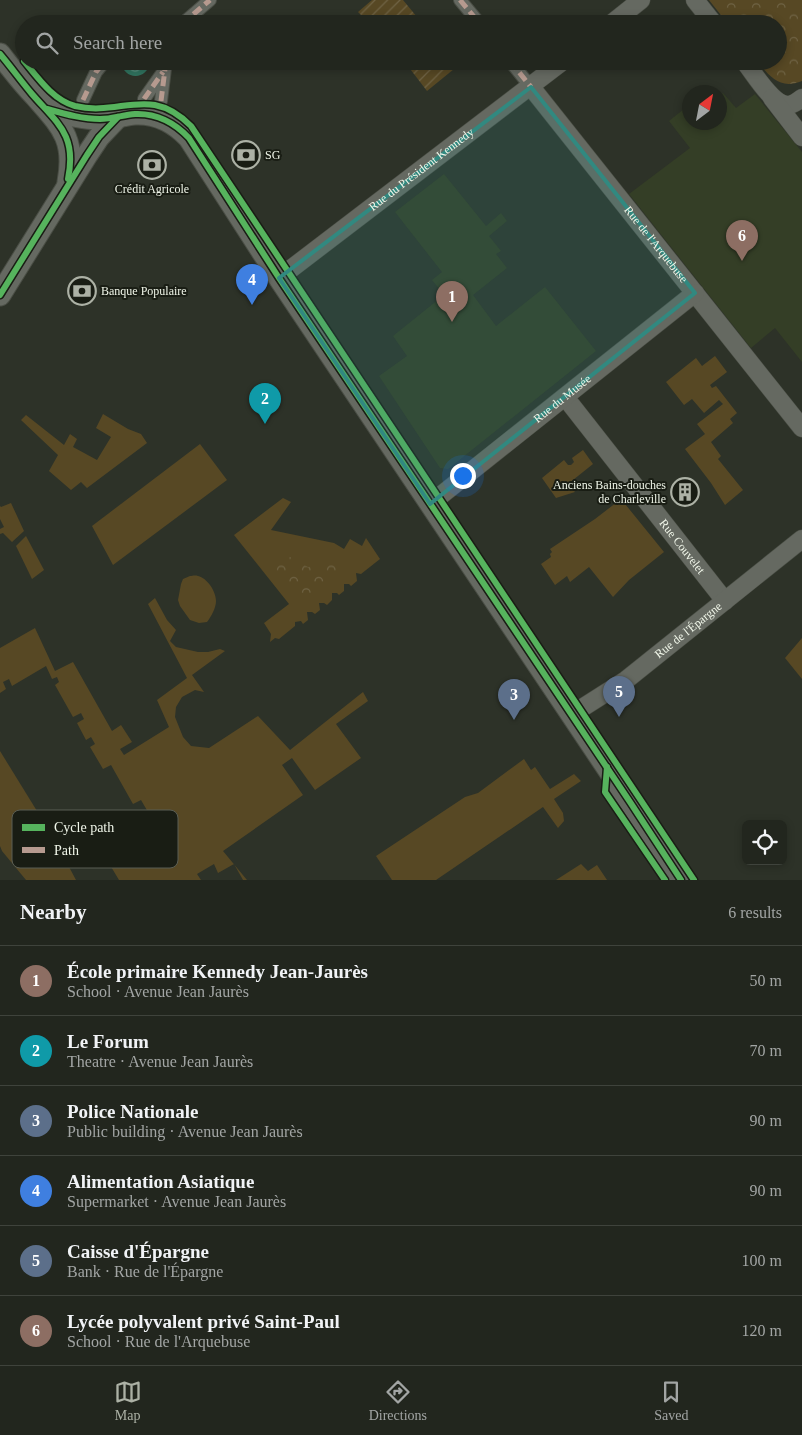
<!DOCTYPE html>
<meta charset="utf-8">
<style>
body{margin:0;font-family:Georgia,serif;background:#2a2e27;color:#f1f3f6}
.controls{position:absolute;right:15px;bottom:15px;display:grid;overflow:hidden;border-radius:8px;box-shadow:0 2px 8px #0003}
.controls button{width:45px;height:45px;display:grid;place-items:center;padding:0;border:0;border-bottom:1px solid #3f433c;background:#22261e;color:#f1f3f6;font:25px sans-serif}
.compass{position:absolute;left:682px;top:85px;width:45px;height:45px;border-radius:50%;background:#22261e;box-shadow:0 2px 8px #0003;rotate:32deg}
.you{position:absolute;left:462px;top:475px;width:18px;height:18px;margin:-12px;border:4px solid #fff;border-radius:50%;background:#1a73e8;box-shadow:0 0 0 8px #1a73e833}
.badge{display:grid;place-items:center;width:32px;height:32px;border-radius:50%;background:#acb1a5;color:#fff;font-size:16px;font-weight:700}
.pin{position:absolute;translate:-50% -41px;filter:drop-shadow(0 1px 2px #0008)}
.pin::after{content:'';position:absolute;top:26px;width:18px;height:15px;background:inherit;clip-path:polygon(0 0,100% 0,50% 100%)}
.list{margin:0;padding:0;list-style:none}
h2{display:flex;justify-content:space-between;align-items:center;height:65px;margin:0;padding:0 20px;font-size:21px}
h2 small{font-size:16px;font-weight:400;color:#a2a5a4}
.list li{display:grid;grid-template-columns:32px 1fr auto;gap:15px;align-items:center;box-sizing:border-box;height:70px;padding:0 20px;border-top:1px solid #3f433c}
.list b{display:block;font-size:19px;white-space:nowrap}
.list p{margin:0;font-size:16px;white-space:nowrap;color:#a2a5a4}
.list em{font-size:16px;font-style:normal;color:#a2a5a4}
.icon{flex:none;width:28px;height:28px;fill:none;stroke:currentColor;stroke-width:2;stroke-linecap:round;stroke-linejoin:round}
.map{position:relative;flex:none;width:802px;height:880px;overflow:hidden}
.search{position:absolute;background:#22261e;box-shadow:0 2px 8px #0003;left:15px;right:15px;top:15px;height:55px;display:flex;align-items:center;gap:12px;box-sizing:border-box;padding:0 18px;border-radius:28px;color:#a2a5a4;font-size:19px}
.sheet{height:485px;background:#22261e}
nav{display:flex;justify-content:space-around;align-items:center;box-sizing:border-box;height:70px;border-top:1px solid #3f433c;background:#22261e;font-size:14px;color:#a2a5a4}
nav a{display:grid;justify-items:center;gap:2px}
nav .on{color:#acb1a5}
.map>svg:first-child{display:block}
.built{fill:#343e26}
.grass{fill:#574824}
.forest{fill:url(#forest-crowns)}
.garden{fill:url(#garden-furrows)}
.water{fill:url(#water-waves)}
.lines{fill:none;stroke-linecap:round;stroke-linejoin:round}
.pedestrian-casing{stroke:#4a4e45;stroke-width:14}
.minor-casing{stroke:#4a4e45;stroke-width:19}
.tertiary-casing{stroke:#4a4e45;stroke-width:23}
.pedestrian{stroke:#656961;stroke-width:12}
.minor{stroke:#656961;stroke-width:18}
.tertiary{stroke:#656961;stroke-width:21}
.quiet{stroke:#b69a8f;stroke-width:5;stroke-dasharray:10 5;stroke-linecap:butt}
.cycleway-casing{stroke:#191d14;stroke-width:9}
.cycleway{stroke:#56b35d;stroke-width:6}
.marked{fill:#318980;fill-opacity:0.2;stroke:#318980;stroke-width:4;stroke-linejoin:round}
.labels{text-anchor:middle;stroke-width:4;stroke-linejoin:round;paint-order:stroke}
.poi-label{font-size:12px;fill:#f0f6e9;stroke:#191d14;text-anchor:start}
.street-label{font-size:12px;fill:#f0f6e9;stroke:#191d14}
.key{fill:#191d14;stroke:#5a5e54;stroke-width:1}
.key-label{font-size:14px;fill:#f0f6e9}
</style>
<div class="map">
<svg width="802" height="880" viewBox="0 0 802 880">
<defs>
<pattern id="forest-crowns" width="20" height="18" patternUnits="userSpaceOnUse" patternTransform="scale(1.25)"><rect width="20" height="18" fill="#574824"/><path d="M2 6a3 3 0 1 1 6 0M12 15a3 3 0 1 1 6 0" fill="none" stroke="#6f6344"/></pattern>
<pattern id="garden-furrows" width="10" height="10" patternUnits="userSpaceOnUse" patternTransform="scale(1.25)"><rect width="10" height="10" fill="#574824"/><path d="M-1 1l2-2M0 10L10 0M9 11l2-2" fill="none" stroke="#6f6344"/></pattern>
<pattern id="water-waves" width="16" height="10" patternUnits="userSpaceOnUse" patternTransform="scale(1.25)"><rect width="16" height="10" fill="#30745f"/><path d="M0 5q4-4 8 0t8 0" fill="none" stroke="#588f7e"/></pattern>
</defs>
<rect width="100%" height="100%" fill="#2d3228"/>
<g class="built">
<path d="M723 93 736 108 755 94 802 152V362L775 328 751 348 629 194 690 148 669 121 684 109 689 115 690 122H720V96Z"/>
<path d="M444 174 486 226 501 213 507 221 489 236 501 251 496 254 507 268 473 295 496 326 545 287 596 351 448 469 440 468 379 376 407 356 393 336 444 295 432 280 442 272 395 212Z"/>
</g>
<g class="grass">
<path d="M715 356 727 372 710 385 712 388 716 386 737 413 730 419 733 423 711 442 721 456 718 459 743 490 725 505 711 483 685 449 705 434 697 424 723 404 719 400 704 413 692 399 684 405 666 382 696 358 702 366Z"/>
<path d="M103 414 128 429 141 434 147 443 87 488 81 482 71 490 49 471 58 455 21 420 26 415 64 445 70 434 77 439 73 447 97 460 111 437 96 428Z"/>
<path d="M200 444 227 480 113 565 92 526Z"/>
<path d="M583 450 593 464 568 484 575 492 556 498 542 478 564 460 568 465H571L574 462 572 458Z"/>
<path d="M283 498 291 502 271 530 334 543 344 549 350 539 362 546 366 538 380 559 361 574 356 573 357 581 351 586 349 584H344V591L339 595 337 593H332V600L327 605 324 603H319L320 610 315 614 312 612H307L308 620 303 624 301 621 295 622V626L279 639 275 638 270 642 271 634 264 623 289 604 234 535Z"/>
<path d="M621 499 664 552 629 580 613 597 589 567 570 582 567 576 555 585 541 564 551 557 550 554 552 552 550 549 595 519Z"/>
<path d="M11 503 24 531 12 542 3 533 0 534V529L4 527 0 519V506L1 507Z"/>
<path d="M26 536 44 570 32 579 16 546Z"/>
<path d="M190 576C192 576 195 575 198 576 207 578 216 591 216 601 216 608 211 617 207 622L199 623 190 620 180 606 178 600 181 584 183 579Z"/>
<path d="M155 598 167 620 176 630 170 641 176 647 198 652H208L220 649 225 651 192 675 204 692 195 690 182 697 176 707 175 717 183 737 191 746 209 748 258 716 290 750 363 692 368 701 336 724 361 758 315 790 292 758 282 765 303 795 223 851 247 880H243L234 864 218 873 214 864 197 874 201 880H119L107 860 100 858 120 846 118 841 132 832 135 836 155 824 141 800 133 804 111 765 103 769 90 747 95 744 91 737 86 740 77 723 84 719 81 713 73 717 55 685 59 682 57 677 52 679 46 666 12 686 9 679 3 682 6 689 0 693V648L35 628 55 671 73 662 112 731 121 725 132 742 120 749 124 755 169 727 157 700 187 678 148 604Z"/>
<path d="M802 638V679L785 658Z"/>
<path d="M0 751 53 837 76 880H26L2 851 0 846Z"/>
<path d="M524 759 531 770 535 767 550 789 574 774 581 781 554 799 563 813 564 821 558 828 543 807 436 880H392L376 856 465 797 478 793Z"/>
<path d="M581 864 588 871 597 865 607 880H556Z"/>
</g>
<g class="forest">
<path d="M709 0H802V81C780 90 770 77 757 61H778V24H728Z"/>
<path d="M281 554 288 556 308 567 331 562H338L342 564V570C337 577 322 594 315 597 302 602 265 580 270 565 272 560 277 556 281 554Z"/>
</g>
<g class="garden">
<path d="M372 0H403L417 17 407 24H370L358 12Z"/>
<path d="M404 61H449L454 69 427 91Z"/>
</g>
<path class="water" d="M121 61H150C148 81 123 81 121 61Z"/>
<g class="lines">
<defs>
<g id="pedestrian">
<path d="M460 0 480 24"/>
<path d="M182 24 210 0"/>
<path d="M510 61 531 87"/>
<path d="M144 99 163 72"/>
<path d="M83 100 96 72 105 61"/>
<path d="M161 101 166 61"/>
</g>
<g id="minor">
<path d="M695 0 714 24"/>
<path d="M611 24 641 0"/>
<path d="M744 61C754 73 772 105 788 105 793 105 798 101 802 98"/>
<path id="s1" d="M531 87 802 428"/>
<path d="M772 98 802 137"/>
<path id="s2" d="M279 278 563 61"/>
<path id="s3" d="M565 397 725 601"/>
<path id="s4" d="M430 504 695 293"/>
<path id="s5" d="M571 715 626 680 802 539"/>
</g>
<g id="tertiary">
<path d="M0 54C11 68 22 83 35 96 61 126 76 139 68 182"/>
<path d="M47 109C65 114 82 119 100 119 112 119 123 115 135 114 156 113 175 123 189 138L279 278 630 802 681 880"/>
<path d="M0 295 87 155 99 137 118 117"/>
</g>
</defs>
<use href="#pedestrian" class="pedestrian-casing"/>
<use href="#minor" class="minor-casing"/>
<use href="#tertiary" class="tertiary-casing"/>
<use href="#pedestrian" class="pedestrian"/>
<use href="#minor" class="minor"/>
<use href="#tertiary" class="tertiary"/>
<g class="quiet">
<path d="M460 0 480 24"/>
<path d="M182 24 210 0"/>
<path d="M510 61 531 87"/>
<path d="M144 99 163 72"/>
<path d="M83 100 96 72 105 61"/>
<path d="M161 101 166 61"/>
</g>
<defs>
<g id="cycleway">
<path d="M0 54C11 67 21 81 32 94 58 124 77 135 68 179"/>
<path d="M24 61C38 78 53 100 75 106 121 117 149 84 191 126L694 880"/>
<path d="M47 109C65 114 82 119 100 119 112 119 123 115 135 114 156 113 175 123 189 138L279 278 630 802 681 880"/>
<path d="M0 295 87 155 99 137 118 117"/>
<path d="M607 767 605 792 665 880"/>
</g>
</defs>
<use href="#cycleway" class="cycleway-casing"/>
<use href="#cycleway" class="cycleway"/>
</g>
<path class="marked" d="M531 87 695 293 430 504 279 278Z"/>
<defs>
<symbol id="bank-ring" viewBox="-11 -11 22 22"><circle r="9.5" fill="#191d14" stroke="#acb1a5" stroke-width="1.5"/><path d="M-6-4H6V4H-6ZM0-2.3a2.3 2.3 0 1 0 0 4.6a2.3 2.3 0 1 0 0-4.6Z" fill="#acb1a5"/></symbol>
<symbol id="building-ring" viewBox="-11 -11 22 22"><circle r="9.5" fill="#191d14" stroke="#acb1a5" stroke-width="1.5"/><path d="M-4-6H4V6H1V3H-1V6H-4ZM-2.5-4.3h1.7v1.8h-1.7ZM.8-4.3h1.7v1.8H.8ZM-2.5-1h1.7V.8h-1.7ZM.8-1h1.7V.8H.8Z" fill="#acb1a5"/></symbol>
</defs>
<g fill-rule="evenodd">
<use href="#bank-ring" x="230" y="139" width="32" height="32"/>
<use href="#bank-ring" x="136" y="149" width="32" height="32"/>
<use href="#bank-ring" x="66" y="275" width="32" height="32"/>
<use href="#building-ring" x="669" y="476" width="32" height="32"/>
</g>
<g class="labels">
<g class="poi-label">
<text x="265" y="159">SG</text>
<text x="152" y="193" text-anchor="middle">Crédit Agricole</text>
<text x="101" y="295">Banque Populaire</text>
<text x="666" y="489" text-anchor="end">Anciens Bains-douches<tspan x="666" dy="14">de Charleville</tspan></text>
</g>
<g class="street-label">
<text dy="4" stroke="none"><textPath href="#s2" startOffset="179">Rue du Président Kennedy</textPath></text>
<text dy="4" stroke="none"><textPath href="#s1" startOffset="201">Rue de l'Arquebuse</textPath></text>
<text dy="4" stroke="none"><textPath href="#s4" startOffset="169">Rue du Musée</textPath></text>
<text dy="4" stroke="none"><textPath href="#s3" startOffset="190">Rue Couvelet</textPath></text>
<text dy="4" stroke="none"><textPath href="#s5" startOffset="145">Rue de l'Épargne</textPath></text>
</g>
</g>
<rect x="12" y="810" width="166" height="58" rx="8" class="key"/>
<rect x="22" y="824" width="23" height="7" fill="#56b35d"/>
<rect x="22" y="847" width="23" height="6" fill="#b69a8f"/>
<g class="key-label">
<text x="54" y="832">Cycle path</text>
<text x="54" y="855">Path</text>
</g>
</svg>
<div class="controls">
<button><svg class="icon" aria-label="locate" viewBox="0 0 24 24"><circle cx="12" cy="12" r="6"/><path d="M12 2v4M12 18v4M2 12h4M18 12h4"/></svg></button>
</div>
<svg class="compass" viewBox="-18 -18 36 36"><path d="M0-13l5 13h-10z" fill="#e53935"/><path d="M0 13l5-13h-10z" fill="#a2a5a4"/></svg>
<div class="you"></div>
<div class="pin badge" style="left:452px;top:322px;background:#8d6e63">1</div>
<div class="pin badge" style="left:265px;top:424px;background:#0f9aa8">2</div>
<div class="pin badge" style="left:514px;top:720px;background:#5c6f8a">3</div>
<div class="pin badge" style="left:252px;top:305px;background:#3f7fe0">4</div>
<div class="pin badge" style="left:619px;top:717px;background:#5c6f8a">5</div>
<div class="pin badge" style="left:742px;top:261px;background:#8d6e63">6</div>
<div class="search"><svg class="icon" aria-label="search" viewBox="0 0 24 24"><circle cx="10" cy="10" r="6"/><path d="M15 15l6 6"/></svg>Search here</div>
</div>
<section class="sheet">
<h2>Nearby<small>6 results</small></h2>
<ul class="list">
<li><span class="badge" style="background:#8d6e63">1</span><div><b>École primaire Kennedy Jean-Jaurès</b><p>School · Avenue Jean Jaurès</p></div><em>50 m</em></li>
<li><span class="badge" style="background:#0f9aa8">2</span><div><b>Le Forum</b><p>Theatre · Avenue Jean Jaurès</p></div><em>70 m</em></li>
<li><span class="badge" style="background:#5c6f8a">3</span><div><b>Police Nationale</b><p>Public building · Avenue Jean Jaurès</p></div><em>90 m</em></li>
<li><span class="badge" style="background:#3f7fe0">4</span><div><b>Alimentation Asiatique</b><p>Supermarket · Avenue Jean Jaurès</p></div><em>90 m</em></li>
<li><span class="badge" style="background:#5c6f8a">5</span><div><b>Caisse d'Épargne</b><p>Bank · Rue de l'Épargne</p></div><em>100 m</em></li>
<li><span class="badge" style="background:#8d6e63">6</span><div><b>Lycée polyvalent privé Saint-Paul</b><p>School · Rue de l'Arquebuse</p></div><em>120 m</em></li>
</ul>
</section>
<nav>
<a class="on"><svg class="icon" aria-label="map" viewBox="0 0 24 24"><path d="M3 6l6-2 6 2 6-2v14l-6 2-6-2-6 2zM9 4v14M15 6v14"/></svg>Map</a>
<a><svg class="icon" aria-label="directions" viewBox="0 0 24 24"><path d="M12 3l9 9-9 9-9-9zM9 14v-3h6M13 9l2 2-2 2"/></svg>Directions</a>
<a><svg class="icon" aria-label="saved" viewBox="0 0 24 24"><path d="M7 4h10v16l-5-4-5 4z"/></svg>Saved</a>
</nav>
